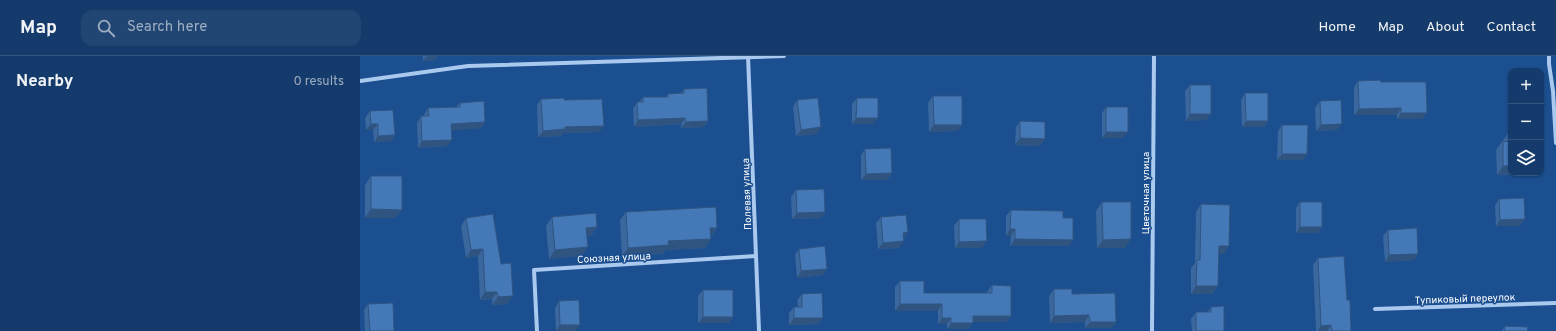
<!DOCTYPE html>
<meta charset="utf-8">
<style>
body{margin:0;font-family:Overpass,sans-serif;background:#214673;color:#f1f3f6}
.controls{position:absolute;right:12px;top:12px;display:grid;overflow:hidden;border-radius:8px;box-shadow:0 1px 3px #0004}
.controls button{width:36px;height:36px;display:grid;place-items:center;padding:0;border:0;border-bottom:1px solid #33557e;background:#143b6b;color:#f1f3f6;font:20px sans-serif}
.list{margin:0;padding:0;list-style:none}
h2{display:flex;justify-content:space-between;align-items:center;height:52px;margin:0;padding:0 16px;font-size:17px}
h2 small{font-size:13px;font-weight:400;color:#9dadc1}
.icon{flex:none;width:22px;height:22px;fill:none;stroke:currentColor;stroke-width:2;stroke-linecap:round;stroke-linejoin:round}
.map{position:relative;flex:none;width:1196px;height:275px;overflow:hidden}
header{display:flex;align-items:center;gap:24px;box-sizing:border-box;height:56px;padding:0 20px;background:#143b6b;border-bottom:1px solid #33557e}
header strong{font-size:19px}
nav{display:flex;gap:22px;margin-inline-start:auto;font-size:14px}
.search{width:280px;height:36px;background:#214673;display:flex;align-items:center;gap:10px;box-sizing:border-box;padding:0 14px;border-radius:12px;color:#9dadc1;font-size:15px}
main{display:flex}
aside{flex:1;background:#143b6b}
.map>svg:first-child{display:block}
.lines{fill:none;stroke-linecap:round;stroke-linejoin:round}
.street{stroke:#a9c9ee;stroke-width:4}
.wall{fill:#3a679d}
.shaded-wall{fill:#305480}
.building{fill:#4478b7;stroke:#305480}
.labels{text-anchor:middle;stroke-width:3;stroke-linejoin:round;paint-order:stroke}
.street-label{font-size:10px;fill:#fff;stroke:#1b4f8f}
</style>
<header>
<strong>Map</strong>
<div class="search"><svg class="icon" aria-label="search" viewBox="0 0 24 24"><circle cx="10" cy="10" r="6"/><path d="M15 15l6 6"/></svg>Search here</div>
<nav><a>Home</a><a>Map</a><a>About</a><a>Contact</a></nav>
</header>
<main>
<aside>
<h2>Nearby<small>0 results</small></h2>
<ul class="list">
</ul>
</aside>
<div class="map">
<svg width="1196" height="275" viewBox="0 0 1196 275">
<rect width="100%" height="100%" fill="#1b4f8f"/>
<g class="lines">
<g class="street">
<path d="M388 0 399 275"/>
<path d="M1189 0V8L1193 35 1196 87"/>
<path d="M0 25 108 10 424 0"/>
<path d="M1015 253 1196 247"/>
<path d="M177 275 174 214 396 200"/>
<path d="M792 275 794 0"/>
</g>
</g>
<g class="wall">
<path d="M63 0H78L75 4 63 5Z"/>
<path d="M998 25 1021 26 1067 57 1062 63H1037V59H994V31Z"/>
<path d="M830 29 851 58 846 64 826 65 825 35Z"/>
<path d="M324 33 348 65 344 71 321 72V68L274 71 273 53 277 46H279L283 41H306L308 38 321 37Z"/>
<path d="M885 37 908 65 904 71H882L881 44Z"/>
<path d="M573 40 598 75 569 76 568 47Z"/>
<path d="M497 42 513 68H492V48Z"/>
<path d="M181 43 204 44 239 76 203 77 201 80 178 81 177 49Z"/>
<path d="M437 44 457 78 436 80 433 51Z"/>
<path d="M960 45 977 74 956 75 955 52Z"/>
<path d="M100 47 121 72 91 74 87 90 58 92 57 67 61 60H64V59L68 52 96 51Z"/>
<path d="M746 51 768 76 763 82H742V57Z"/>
<path d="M10 55 35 79 31 85 14 86 13 74H6L5 62Z"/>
<path d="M660 65 680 90 655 89 656 71Z"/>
<path d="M922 69 947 98 943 104H917L918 75Z"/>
<path d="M1149 76 1160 118 1137 119 1136 94Z"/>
<path d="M505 93 532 117 527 124H501V99Z"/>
<path d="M11 120 42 154 35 162H5V129Z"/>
<path d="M436 134 465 156 461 162 432 163 431 141Z"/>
<path d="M1139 143 1165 163 1160 170H1136L1135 150Z"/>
<path d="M742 146 765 192H737L736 155Z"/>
<path d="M940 146 962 171 957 177H936V152Z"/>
<path d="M841 148 864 198H858V230L852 238H831V212L835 207 836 156Z"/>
<path d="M651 154 703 162 713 184 709 190H650L651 180H646V160Z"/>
<path d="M266 156 357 172 351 180 345 192 306 194 302 198 262 200 260 164Z"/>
<path d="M192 161 237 171 231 180H227L228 191 221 200 189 203 186 170Z"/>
<path d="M521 161 548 176 543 182 539 192 518 193 516 167Z"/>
<path d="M106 162 141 208 147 248 132 249V243L120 244 118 200 106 202 101 170Z"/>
<path d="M599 163 622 192H595L594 170Z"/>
<path d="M1028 174 1054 204 1025 206 1023 180Z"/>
<path d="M439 193 463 219 437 222 435 199Z"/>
<path d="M958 202 987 244 991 275H956L953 209Z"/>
<path d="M540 225 564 237H627V236L632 229 651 260 646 266H613L608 273H587V268H578V255H535V231Z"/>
<path d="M694 233 712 238 752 272H725V266L690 267 689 240Z"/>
<path d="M343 234 373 261 369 267H338V240Z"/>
<path d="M442 238 458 268 429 269V257L434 251H438L437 244Z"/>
<path d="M199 245 216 275H196L195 252Z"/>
<path d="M8 248 34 275H5L4 254Z"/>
<path d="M851 251 864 275H832L831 263 836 256H848Z"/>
<path d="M1145 270 1167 275H1142Z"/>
</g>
<g class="shaded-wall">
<path d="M67 0H78L75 4 63 5Z"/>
<path d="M1041 52 1037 59H994L999 53Z"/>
<path d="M1041 57H1067L1062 63H1037Z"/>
<path d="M830 58H851L846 64 826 65Z"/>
<path d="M325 62 321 68 274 71 278 64Z"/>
<path d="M496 62H518L513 68H492Z"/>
<path d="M348 65 344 71 321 72 326 66Z"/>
<path d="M886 65H908L904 71H882Z"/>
<path d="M125 66 121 72 86 75 91 68Z"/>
<path d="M11 68H18L13 74H6Z"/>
<path d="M982 68 977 74 956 75 961 69Z"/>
<path d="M574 69H602L598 75 569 76Z"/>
<path d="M244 70 239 76 203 77 201 80 178 81 183 75 205 71Z"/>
<path d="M461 71 457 78 436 80 441 74Z"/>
<path d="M746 76H768L763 82H742Z"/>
<path d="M35 79 31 85 14 86 18 80Z"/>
<path d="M660 82 685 83 680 90 655 89Z"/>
<path d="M92 84 87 90 58 92 62 85Z"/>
<path d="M922 98H947L943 104H917Z"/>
<path d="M1143 110H1151V117H1161L1160 118 1137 119Z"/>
<path d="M532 117 527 124H501L506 118Z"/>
<path d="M11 153 42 154 35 162H5Z"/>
<path d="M465 156 461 162 432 163 437 157Z"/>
<path d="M1165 163 1160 170H1136L1140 164Z"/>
<path d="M237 171 231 180 220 181 226 172Z"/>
<path d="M940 171H962L957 177H936Z"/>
<path d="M350 172H357L351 180 344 181Z"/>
<path d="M650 173H655L651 180H646Z"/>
<path d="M548 176 543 183V177Z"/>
<path d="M351 183 345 192 306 194 302 198 262 200 268 192 308 185Z"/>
<path d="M655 183 713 184 709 190H650Z"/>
<path d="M771 183 765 192H737L743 184Z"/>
<path d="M544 185 539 192 518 193 523 187Z"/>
<path d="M627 185 622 192H595L599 186Z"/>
<path d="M859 190H869L864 198H853Z"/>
<path d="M228 191 221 200 189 203 195 194Z"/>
<path d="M123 193 118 200 106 202 111 194Z"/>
<path d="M1058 198 1054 204 1025 206 1029 199Z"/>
<path d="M467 213 463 219 437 222 441 215Z"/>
<path d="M836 230H858L852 238H831Z"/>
<path d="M125 236H137L132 243 120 244Z"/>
<path d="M153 240 147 248 132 249 138 241Z"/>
<path d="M540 248H582L578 255H535Z"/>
<path d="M729 259 725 266 690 267 694 260Z"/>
<path d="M613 260H651L646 266H608Z"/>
<path d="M343 261H373L369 267H338Z"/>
<path d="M434 262H463L458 268 429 269Z"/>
<path d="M582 262H591L587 268H578Z"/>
<path d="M730 266H756L752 272H725Z"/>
<path d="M591 267H613L608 273H587Z"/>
<path d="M200 269H220L216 275H196Z"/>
<path d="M971 269 967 275H958L961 270Z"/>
</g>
<g class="building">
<path d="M1020 24 1021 26H1066L1067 57H1041V52L999 53 998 25Z"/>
<rect x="830" y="29" width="21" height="29"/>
<path d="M347 32 348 65 326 66 325 62 278 64 277 46H283V41H308V38L324 37V33Z"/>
<path d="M885 37H908V65H886Z"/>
<path d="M573 40H602V69H574Z"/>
<path d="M204 42V44L242 43 244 70 205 71V73L183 75 181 43Z"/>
<path d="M458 42 461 71 441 74 437 44Z"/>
<path d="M497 42H518V62H496Z"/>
<path d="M981 44 982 68 961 69 960 45Z"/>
<path d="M124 45 125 66 91 68 92 84 62 85 61 60H69L68 52 100 51V47Z"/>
<rect x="746" y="51" width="22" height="25"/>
<path d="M33 54 35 79 18 80V68H11L10 55Z"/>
<path d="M660 65 685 66V83L660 82Z"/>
<path d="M922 69H948L947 98H922Z"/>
<path d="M1149 76H1151V110H1143V86L1149 85Z"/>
<path d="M531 92 532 117 506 118 505 93Z"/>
<path d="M11 120H42V154L11 153Z"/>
<path d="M464 133 465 156 437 157 436 134Z"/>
<path d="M1164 142 1165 163 1140 164 1139 143Z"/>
<path d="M742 146H771V183L743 184Z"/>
<rect x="940" y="146" width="22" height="25"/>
<path d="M841 148 870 149 869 190H859L858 230H836L837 204H840Z"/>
<path d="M356 151 357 172H350L351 183 308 185 309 189 268 192 266 156Z"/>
<path d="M651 154 703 155V162H713V184L655 183V173H650Z"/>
<path d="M236 157 237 171 226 172 228 191 195 194 192 161Z"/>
<path d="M133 158 141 208 151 207 153 240 138 241 137 236H125L123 193 111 194 106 162Z"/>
<path d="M546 159 548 176 543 177 544 185 523 187 521 161Z"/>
<path d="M599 163H626L627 185 599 186Z"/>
<path d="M1057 172 1058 198 1029 199 1028 174Z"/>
<path d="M465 190 467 213 441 215 439 193Z"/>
<path d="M984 200 987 244H990L991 275H972L971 269 961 270 958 202Z"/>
<path d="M540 225H564V237H632V229L651 230V260H613V267H591V262H582V248H540Z"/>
<path d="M694 233H712V238L755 237 756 266H730L729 259 694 260Z"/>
<rect x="343" y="234" width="30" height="27"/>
<path d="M462 237 463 262H434V251H442V238Z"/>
<path d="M219 244 220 269H200L199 245Z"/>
<path d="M33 247 34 275H10L8 248Z"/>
<path d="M864 250V275H836V256H851V251Z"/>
<path d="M1145 270 1168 271 1167 275H1145Z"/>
</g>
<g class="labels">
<g class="street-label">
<text transform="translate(785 137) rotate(-90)" y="4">Цветочная улица</text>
<text transform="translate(386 138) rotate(-92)" y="4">Полевая улица</text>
<text transform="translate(254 201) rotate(-3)" y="4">Союзная улица</text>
<text transform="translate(1105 242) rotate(-2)" y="4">Тупиковый переулок</text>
</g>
</g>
</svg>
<div class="controls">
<button>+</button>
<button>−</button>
<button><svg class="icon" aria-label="layers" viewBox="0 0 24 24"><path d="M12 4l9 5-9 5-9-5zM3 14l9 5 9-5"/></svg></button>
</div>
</div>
</main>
